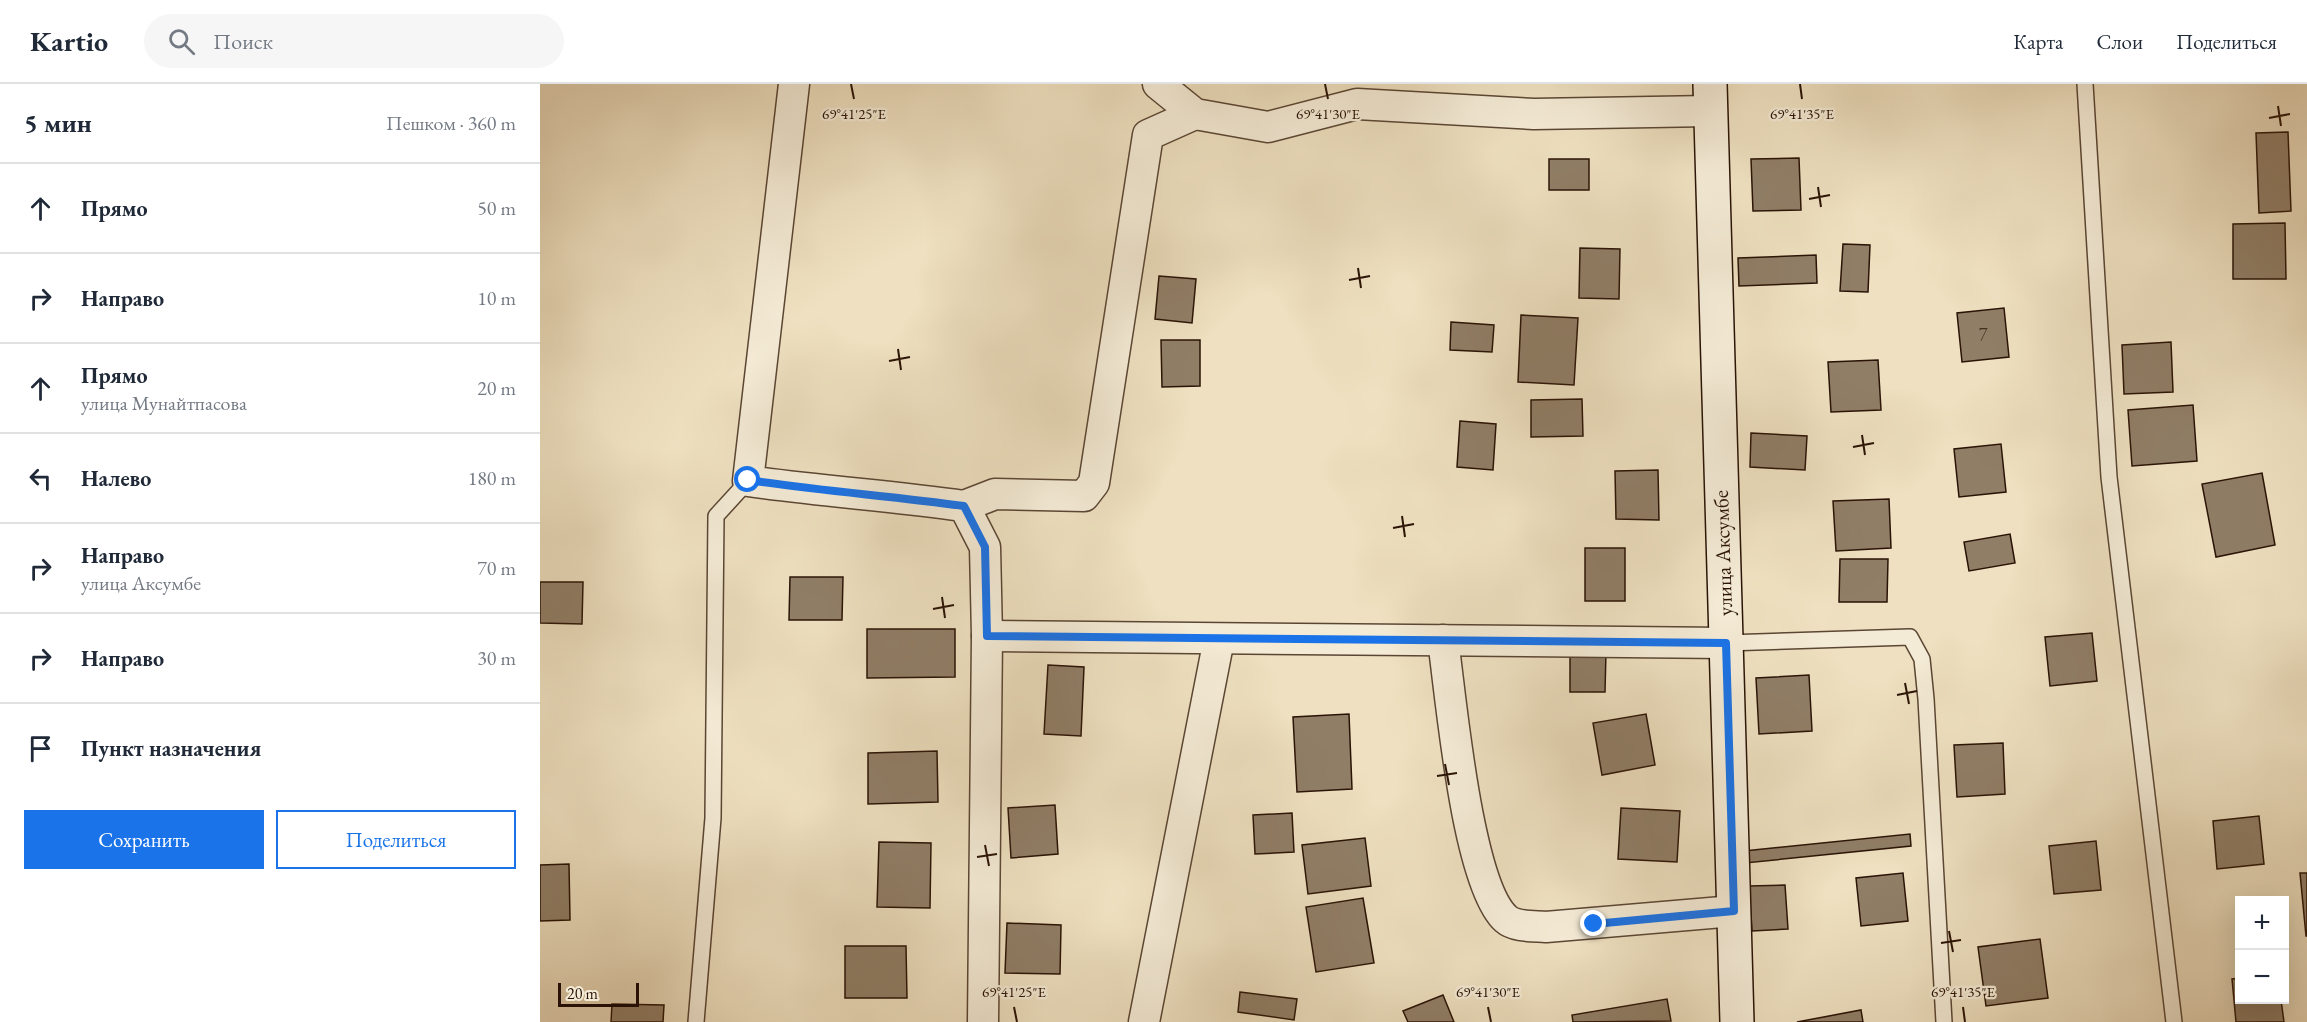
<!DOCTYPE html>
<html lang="ru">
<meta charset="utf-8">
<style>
body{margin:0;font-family:"EB Garamond",serif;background:#f6f6f7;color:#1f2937}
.controls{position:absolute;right:18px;bottom:18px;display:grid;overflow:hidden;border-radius:0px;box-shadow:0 6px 24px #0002}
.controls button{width:54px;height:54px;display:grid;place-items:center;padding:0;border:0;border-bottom:2px solid #e0e1e3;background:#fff;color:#1f2937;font:30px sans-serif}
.scale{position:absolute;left:18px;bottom:15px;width:81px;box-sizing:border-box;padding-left:6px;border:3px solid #2a1306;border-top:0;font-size:16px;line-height:21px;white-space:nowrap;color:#2a1306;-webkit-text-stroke:4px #f4ebd6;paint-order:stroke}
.stop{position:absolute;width:18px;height:18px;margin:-14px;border:4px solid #1a73e8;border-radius:50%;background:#fff}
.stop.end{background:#1a73e8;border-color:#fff;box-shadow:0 2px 6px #0008}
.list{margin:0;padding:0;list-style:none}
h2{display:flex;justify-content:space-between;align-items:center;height:78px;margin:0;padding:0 24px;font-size:26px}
h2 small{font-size:20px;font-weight:400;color:#747a83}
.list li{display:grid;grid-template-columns:39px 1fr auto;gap:18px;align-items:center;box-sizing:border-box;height:90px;padding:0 24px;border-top:2px solid #e0e1e3}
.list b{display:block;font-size:22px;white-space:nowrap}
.list p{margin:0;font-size:20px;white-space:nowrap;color:#747a83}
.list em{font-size:20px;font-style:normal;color:#747a83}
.actions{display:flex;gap:12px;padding:18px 24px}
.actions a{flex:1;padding:14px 0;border:2px solid #1a73e8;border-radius:0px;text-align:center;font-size:21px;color:#1a73e8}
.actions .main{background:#1a73e8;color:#fff}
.icon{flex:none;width:33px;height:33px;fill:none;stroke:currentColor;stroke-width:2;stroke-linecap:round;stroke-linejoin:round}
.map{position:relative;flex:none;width:1767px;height:938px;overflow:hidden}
header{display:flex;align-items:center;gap:36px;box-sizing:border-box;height:84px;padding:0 30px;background:#fff;border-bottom:2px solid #e0e1e3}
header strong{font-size:28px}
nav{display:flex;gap:33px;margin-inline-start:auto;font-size:21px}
.search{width:420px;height:54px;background:#f6f6f7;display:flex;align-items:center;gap:15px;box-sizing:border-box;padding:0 21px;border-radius:33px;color:#747a83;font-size:22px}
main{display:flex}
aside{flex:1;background:#fff}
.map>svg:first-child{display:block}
.building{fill:#907e67;stroke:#2a1306;stroke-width:1.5}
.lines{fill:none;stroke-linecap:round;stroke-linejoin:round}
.lane-casing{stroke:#5b4634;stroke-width:18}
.street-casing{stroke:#5b4634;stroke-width:33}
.secondary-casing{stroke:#2a1306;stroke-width:36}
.lane{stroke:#f4ebd6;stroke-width:15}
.street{stroke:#f4ebd6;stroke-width:30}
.secondary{stroke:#f4ebd6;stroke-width:33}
.route{stroke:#1a73e8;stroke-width:8}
.ticks{fill:none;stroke:#2a1306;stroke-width:2}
.labels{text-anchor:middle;stroke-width:4.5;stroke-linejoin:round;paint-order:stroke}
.number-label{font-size:18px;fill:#442e1e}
.street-label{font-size:21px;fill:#2a1306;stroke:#f4ebd6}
.ticks-label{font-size:15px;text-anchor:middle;fill:#2a1306;stroke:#f4ebd6;stroke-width:4.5;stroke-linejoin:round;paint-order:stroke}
</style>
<header>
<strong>Kartio</strong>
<div class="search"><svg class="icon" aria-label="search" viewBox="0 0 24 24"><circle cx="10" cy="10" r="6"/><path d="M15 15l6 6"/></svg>Поиск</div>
<nav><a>Карта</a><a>Слои</a><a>Поделиться</a></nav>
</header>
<main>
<aside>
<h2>5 мин<small>Пешком · 360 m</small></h2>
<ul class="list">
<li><svg class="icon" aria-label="ahead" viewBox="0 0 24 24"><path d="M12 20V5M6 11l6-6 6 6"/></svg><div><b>Прямо</b></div><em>50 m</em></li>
<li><svg class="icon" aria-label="right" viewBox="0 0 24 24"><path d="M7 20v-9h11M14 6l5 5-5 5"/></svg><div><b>Направо</b></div><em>10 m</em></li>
<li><svg class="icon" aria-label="ahead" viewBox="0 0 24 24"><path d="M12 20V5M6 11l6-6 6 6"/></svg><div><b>Прямо</b><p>улица Мунайтпасова</p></div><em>20 m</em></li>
<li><svg class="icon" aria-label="left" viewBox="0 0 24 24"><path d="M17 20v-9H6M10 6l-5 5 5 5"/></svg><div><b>Налево</b></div><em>180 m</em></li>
<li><svg class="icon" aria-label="right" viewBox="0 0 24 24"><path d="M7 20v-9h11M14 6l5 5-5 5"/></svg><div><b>Направо</b><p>улица Аксумбе</p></div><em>70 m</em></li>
<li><svg class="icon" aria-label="right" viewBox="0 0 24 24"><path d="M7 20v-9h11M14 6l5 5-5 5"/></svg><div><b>Направо</b></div><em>30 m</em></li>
<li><svg class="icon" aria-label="arrive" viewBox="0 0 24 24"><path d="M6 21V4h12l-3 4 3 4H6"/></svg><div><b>Пункт назначения</b></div></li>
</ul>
<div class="actions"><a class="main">Сохранить</a><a>Поделиться</a></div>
</aside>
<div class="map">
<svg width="1767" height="938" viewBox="0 0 1767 938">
<rect width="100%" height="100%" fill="#eee0c0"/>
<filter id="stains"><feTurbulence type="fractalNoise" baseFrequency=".00333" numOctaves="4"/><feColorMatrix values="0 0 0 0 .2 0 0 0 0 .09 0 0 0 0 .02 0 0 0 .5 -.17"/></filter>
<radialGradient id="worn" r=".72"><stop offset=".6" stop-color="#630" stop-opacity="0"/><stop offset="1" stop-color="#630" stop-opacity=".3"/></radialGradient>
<g class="building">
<path d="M1748 48 1751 127 1719 129 1716 49Z"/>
<path d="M1259 74 1261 126 1213 127 1211 75Z"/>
<rect x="1009" y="75" width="40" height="31"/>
<path d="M1745 139 1746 195H1693V140Z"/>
<path d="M1303 160 1330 161 1328 208 1300 207Z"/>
<path d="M1040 164 1080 165 1079 215 1039 214Z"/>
<path d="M1276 171 1277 199 1199 202 1198 174Z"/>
<path d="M619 192 656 195 652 239 615 235Z"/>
<path d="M1464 224 1469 273 1422 278 1417 229Z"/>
<path d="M981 231 1038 234 1034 301 978 298Z"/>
<path d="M911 238 954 241 952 268 910 266Z"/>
<path d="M621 256H660V302L622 303Z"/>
<path d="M1631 258 1633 308 1584 310 1582 261Z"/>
<path d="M1338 276 1341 326 1291 328 1288 278Z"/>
<path d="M1042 315 1043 352 991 353V316Z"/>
<path d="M1653 321 1657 377 1592 382 1588 326Z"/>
<path d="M920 337 956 340 953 386 917 383Z"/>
<path d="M1211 349 1267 352 1265 386 1210 383Z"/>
<path d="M1461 360 1466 408 1419 413 1414 365Z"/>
<path d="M1118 386 1119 436 1076 435 1075 387Z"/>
<path d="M1722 389 1735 461 1676 473 1662 400Z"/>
<path d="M1349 415 1351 464 1296 467 1293 417Z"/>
<path d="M1470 450 1475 479 1429 487 1424 458Z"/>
<rect x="1045" y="464" width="40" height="53"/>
<path d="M1300 475H1348L1347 518H1299Z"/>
<path d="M250 493H303L302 536H249Z"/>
<path d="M0 498H43L42 540 0 539Z"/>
<path d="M327 545H415V593L327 594Z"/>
<path d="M1552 549 1557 597 1510 602 1505 553Z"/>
<path d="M1030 568H1066L1065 608H1030Z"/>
<path d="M508 581 544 583 541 652 504 650Z"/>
<path d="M1269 591 1272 647 1219 650 1216 594Z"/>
<path d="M809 630 812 705 757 708 753 633Z"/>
<path d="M1106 630 1115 681 1062 691 1053 639Z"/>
<path d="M1463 659 1465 710 1417 713 1414 661Z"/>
<path d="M397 667 398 718 328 720V669Z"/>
<path d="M515 721 518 770 471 774 468 724Z"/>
<path d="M1081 724 1140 727 1137 778 1078 775Z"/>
<path d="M752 729 754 768 715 770 713 731Z"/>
<path d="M1719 732 1724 780 1677 785 1673 737Z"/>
<path d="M1370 750 1371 762 1205 779 1204 767Z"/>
<path d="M825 754 831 802 768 810 762 761Z"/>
<path d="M1556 757 1561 806 1514 810 1509 762Z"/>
<path d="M339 758 391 759 390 824 337 823Z"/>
<path d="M29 780 30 836 0 837V781Z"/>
<path d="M1363 789 1368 837 1321 842 1316 794Z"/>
<path d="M1760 789H1767V852H1766Z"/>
<path d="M1245 801 1248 845 1212 847 1209 802Z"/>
<path d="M823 814 834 879 776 888 766 823Z"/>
<path d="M467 839 521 841 520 890 465 889Z"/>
<path d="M1500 855 1508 914 1446 922 1438 863Z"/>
<path d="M305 862H366L367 914H305Z"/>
<path d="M1700 894V916H1741L1744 938H1696L1692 895Z"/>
<path d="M700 908 757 915 754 936 698 928Z"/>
<path d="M903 911 914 938H868L863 927Z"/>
<path d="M1127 915 1131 937 1033 938 1032 931Z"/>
<path d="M72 920 124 921 123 938H71Z"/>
<path d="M1321 926 1323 938H1257Z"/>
</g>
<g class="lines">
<defs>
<g id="lane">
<path d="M1545 0 1569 393 1634 938"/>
<path d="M1186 559 1370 553 1382 575 1386 615 1404 938"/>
<path d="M156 938 173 734 176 432 208 397"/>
</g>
<g id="street">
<path d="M254 0 208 397C280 407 352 412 424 422L445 463 447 552 443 938"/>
<path d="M618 0 655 30 728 43 817 20 994 30 1170 27"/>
<path d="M424 422 455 410 544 412 554 399 608 51 655 30"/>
<path d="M447 552 1186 559"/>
<path d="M903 556C911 614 927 800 966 835 975 843 993 842 1006 843L1194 827"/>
<path d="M604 938 679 555"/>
</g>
<path id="secondary" d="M1170 0 1197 938"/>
</defs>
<use href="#lane" class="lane-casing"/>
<use href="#street" class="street-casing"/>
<use href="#secondary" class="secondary-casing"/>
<use href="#lane" class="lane"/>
<use href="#street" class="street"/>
<use href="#secondary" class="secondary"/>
</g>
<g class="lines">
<path class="route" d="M208 396C280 407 352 412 424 422L445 463 447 552 1186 559 1194 827 1054 840"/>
</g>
<path class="ticks" d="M311 0 314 15M785 0 788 15M1260 0 1262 15M1738 22 1741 42M1729 34 1750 30M1278 103 1281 123M1269 115 1290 111M818 184 821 204M809 196 830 192M358 265 361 286M349 277 370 273M1322 351 1325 371M1313 363 1334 359M862 432 865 453M853 444 874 440M402 513 405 534M393 525 414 521M1365 599 1369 620M1357 611 1377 607M905 680 909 701M897 692 917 689M445 761 449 782M437 773 457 770M1409 847 1413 868M1401 859 1421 856M474 923 477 938M948 923 951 938M1423 923 1425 938"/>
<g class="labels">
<g class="number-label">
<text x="1443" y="257">7</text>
</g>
<g class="street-label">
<text transform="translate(1183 469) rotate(-92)" y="7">улица Аксумбе</text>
</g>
</g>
<g class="ticks-label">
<text x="314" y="35">69°41'25"E</text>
<text x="788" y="35">69°41'30"E</text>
<text x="1262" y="35">69°41'35"E</text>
<text x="474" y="913">69°41'25"E</text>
<text x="948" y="913">69°41'30"E</text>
<text x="1423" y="913">69°41'35"E</text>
</g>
<rect width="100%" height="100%" filter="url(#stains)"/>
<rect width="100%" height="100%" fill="url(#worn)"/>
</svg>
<div class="controls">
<button>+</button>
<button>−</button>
</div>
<div class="scale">20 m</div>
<div class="stop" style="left:208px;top:396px"></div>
<div class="stop end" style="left:1054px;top:840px"></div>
</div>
</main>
